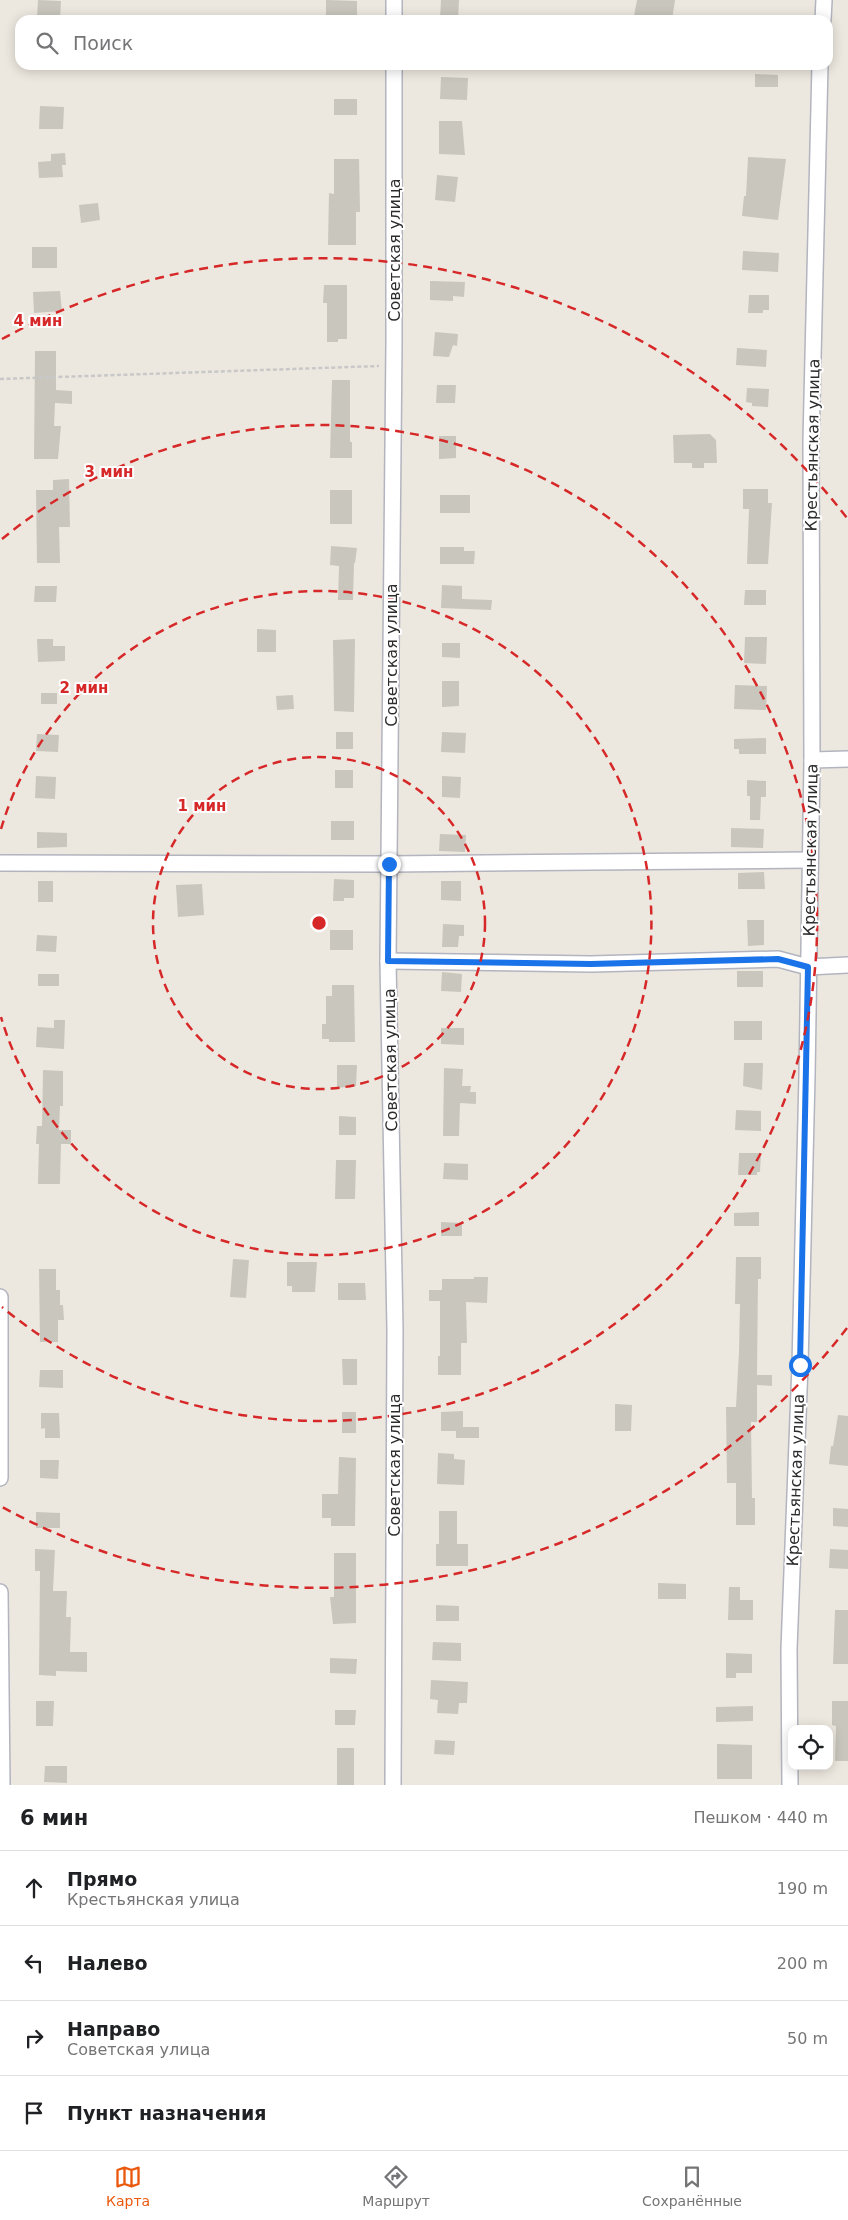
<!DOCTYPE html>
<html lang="ru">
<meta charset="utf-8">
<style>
body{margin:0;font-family:"DejaVu Sans",sans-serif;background:#f2f2f2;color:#202124}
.controls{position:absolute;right:15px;bottom:15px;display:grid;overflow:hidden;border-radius:10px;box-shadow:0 2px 12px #0003}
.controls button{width:45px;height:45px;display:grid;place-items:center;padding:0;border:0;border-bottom:1px solid #e0e0e0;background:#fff;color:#202124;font:25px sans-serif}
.stop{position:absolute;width:15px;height:15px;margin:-11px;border:4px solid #1a73e8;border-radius:50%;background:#fff}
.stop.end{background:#1a73e8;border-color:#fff;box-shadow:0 1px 5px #0008}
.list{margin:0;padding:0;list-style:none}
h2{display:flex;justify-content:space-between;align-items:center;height:65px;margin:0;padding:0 20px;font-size:21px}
h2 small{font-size:16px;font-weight:400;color:#757577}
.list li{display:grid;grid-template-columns:32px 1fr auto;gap:15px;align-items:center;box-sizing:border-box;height:75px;padding:0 20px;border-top:1px solid #e0e0e0}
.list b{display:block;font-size:19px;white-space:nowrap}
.list p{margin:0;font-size:16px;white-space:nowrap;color:#757577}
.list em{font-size:16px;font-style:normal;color:#757577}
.icon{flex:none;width:28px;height:28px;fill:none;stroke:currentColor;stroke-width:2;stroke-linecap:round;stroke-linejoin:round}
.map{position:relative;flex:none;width:848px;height:1785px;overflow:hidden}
.search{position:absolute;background:#fff;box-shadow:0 2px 12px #0003;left:15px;right:15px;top:15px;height:55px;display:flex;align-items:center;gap:12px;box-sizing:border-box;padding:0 18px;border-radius:15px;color:#757577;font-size:19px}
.sheet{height:365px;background:#fff}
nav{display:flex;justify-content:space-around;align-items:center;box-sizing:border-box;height:70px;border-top:1px solid #e0e0e0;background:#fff;font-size:14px;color:#757577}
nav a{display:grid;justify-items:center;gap:2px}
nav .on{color:#ea580c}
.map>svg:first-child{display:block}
.building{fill:#c9c6bd}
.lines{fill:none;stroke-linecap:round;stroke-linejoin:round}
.minor-casing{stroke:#b2b4bf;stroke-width:18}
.path{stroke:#c8c8c8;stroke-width:2.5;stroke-dasharray:4 2.5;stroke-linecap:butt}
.minor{stroke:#fff;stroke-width:15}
.route{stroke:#1a73e8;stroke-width:6}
.ring{fill:none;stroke:#d62828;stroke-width:2.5;stroke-dasharray:9 6}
.labels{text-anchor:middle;stroke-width:4;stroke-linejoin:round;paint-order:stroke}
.street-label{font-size:16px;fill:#2c2c2c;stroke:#fff}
.centre{fill:#d62828;stroke:#fff;stroke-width:2.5}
.ring-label{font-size:15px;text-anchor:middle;font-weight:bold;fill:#d62828;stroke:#fff;stroke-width:4;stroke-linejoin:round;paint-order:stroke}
</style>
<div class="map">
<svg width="848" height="1785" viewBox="0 0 848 1785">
<rect width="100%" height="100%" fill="#ede8df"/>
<g class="building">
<path d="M38 0 61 1 60 20H47V18L37 17Z"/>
<path d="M326 0 357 1V20L326 19Z"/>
<path d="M441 0H459L458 20 440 19Z"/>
<path d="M637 0H675L672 20H655L634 16Z"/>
<path d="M755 74 778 75V87H755Z"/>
<path d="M441 77 468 78 467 100 440 99Z"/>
<rect x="334" y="99" width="23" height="16"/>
<path d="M40 106 64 107 63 129H39Z"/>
<path d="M439 121H462L465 155 439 154Z"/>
<path d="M65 153 66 165H62L63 177 39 178 38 162 51 161V154Z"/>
<path d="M748 157 786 159 778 220 742 216 744 196H746Z"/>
<path d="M334 159H359L360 212H356V245H328L329 193 334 194Z"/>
<path d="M437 175 458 177 455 202 435 200Z"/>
<path d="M98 203 100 220 81 223 79 205Z"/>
<rect x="32" y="247" width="25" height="21"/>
<path d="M743 251 779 253 778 272 742 270Z"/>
<path d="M430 281 465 282 464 297 453 296V301L430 300Z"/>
<path d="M324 285H347V339H338V342H327V303H323Z"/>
<path d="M60 291 62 311 34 313 33 292Z"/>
<path d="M749 295H769V310H763V313H748Z"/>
<path d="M435 332 458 334 457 346 453 345 449 357 433 356Z"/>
<path d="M737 348 767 350 766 367 736 365Z"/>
<path d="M35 351H56V390L72 391V404L55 403 54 426H61L58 459H34Z"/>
<path d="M332 380H350V442H352V458H330Z"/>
<path d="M437 385H456L455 403H436Z"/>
<path d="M747 388 769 389 768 407 752 406V403L746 402Z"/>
<path d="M710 434 716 440 717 463H704V468H692V463H674L673 435Z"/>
<path d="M439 436H456V458L439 459Z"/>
<path d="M69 479 70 527H59L60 563H37L36 490H53V480Z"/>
<path d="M743 489H768V503H772L768 564H747L749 509H743Z"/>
<rect x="330" y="490" width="22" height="34"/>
<rect x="440" y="495" width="30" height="18"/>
<path d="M331 546 357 548 355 563H354L353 600H338L339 566 330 565Z"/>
<path d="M440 547H464V551H475L474 564H440Z"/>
<path d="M442 585 462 586V599L492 600 491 610 441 608Z"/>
<path d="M35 586H57L56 602H34Z"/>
<path d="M745 590H766V605H744Z"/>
<path d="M257 629 276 630V652H257Z"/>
<path d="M745 637H767L766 664 744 663Z"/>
<path d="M37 639H53V646H65V661L38 662Z"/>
<path d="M355 639 354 712 334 711 333 640Z"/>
<path d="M442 643H460V658L442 657Z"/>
<path d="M442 681H459V706L442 707Z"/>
<path d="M735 685 767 686 766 710 734 709Z"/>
<rect x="41" y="693" width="16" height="11"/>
<path d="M293 695 294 709 277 710 276 696Z"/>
<rect x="336" y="732" width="17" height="17"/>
<path d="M442 732 466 733 465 753 441 752Z"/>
<path d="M37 734 59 735 58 752 36 751Z"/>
<path d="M766 738V754H739V749H734V739Z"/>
<rect x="335" y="770" width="18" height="18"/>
<path d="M36 776 56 777 55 799 35 798Z"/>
<path d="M442 776 461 777 460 798 442 797Z"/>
<path d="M747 780 766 781V797H761L760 820H750V796H747Z"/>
<rect x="331" y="821" width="23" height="19"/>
<path d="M731 828 764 829 763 848 731 847Z"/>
<path d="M37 832 67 833V847L37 848Z"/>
<path d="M440 834 466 835 465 852 439 851Z"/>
<path d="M764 872 765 889H738V873Z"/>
<path d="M334 879 354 880V898H344V901H333Z"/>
<rect x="38" y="881" width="15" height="21"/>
<path d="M441 881H461V901L441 900Z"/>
<path d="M202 884 204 915 178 917 176 885Z"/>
<path d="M747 920H764V945L748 946Z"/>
<path d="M443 924 464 925V936H459L458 947H442Z"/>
<rect x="330" y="930" width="23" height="20"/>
<path d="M37 935 57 936 56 952 36 951Z"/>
<rect x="737" y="971" width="26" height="16"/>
<path d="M442 972 462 974 461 992 441 991Z"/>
<rect x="38" y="974" width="21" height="12"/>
<path d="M332 985H354L355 1042H329V1039H322V1024H326V996H332Z"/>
<path d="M54 1020H65L64 1049 36 1047 37 1027 54 1028Z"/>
<rect x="734" y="1021" width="28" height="19"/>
<path d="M441 1028H464V1045L441 1044Z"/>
<path d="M744 1063H763L762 1090 743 1086Z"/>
<path d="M337 1065H357L356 1086 337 1088Z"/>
<path d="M444 1068 463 1069 462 1086H471L470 1092H476V1104L460 1103 459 1136H443Z"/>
<path d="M43 1070 63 1071V1106H60L59 1130H71V1144H61L60 1184H38L39 1144H36L37 1126H42Z"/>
<path d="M736 1110 761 1111V1131L735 1130Z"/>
<path d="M339 1116 356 1117V1135H339Z"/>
<path d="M739 1153H761L760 1172H757V1175H738Z"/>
<path d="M336 1160H356L355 1199H335Z"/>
<path d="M444 1163 468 1164V1180L443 1179Z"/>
<path d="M759 1212V1226H734V1213Z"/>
<path d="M441 1222 462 1223V1236H441Z"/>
<path d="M736 1257H761V1279H758L757 1375H772V1386L757 1385V1422H751L752 1498H755V1525H736V1483H727L726 1407H736L739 1351 740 1304H735Z"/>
<path d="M233 1259 249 1260 246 1298 230 1297Z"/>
<path d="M287 1262H317L315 1292H292V1286H287Z"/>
<path d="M39 1269H56V1290H60V1305H63L64 1320H58V1342H40Z"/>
<path d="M474 1277H488L487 1303 466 1302 467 1343H461V1375H438V1356H440V1301H429V1290H442V1279H474Z"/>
<path d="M338 1283H365L366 1300H338Z"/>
<path d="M342 1359H357V1385H343Z"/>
<path d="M40 1370H63V1388L39 1387Z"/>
<path d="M615 1404 632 1405 631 1431H615Z"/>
<path d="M463 1411V1427H479V1438H456V1431H441V1412Z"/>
<rect x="342" y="1412" width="14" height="21"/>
<path d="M41 1413H59L60 1438H45V1428L41 1429Z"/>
<path d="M838 1415 848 1416V1466L829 1464 831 1446H833Z"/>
<path d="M438 1453 454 1454V1459L465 1460 464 1485 437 1484Z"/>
<path d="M339 1457 356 1458 355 1526H331V1518H322V1494H338Z"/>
<path d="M40 1460H59L58 1479 40 1478Z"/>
<path d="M833 1508 848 1509V1527L833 1526Z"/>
<path d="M439 1511H457V1544H468V1566H436V1544H439Z"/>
<path d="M36 1512 60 1513V1528H36Z"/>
<path d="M35 1549 55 1550 53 1591H67L66 1617H71L70 1652H87V1672L56 1671V1676L39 1675 40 1571H35Z"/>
<path d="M830 1549 848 1550V1569L829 1568Z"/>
<path d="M334 1553H356V1623L333 1624 330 1597H334Z"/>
<path d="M658 1583 686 1584V1599H658Z"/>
<path d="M729 1587H740V1600H753V1620H728Z"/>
<path d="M436 1605 459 1606V1621H436Z"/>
<path d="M835 1610H848V1664H833Z"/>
<path d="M433 1642 461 1643V1661L432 1660Z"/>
<path d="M726 1653 752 1654V1673H736V1678H726Z"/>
<path d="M330 1658 357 1659 356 1674 330 1673Z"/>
<path d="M431 1680 468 1682 467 1703H459L458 1714 437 1713 438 1700 430 1699Z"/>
<path d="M36 1701H54L53 1726H36Z"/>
<path d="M832 1701H848V1761H835L836 1726 832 1725Z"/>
<path d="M753 1706V1721L716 1722V1707Z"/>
<path d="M335 1710H356L355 1725H335Z"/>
<path d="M435 1740 455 1741 454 1755 434 1754Z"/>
<path d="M717 1744 752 1745V1779H717Z"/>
<rect x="337" y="1748" width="17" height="37"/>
<path d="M45 1766H67V1783L44 1782Z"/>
</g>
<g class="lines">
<defs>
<g id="minor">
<path d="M394 20V0"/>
<path d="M823 20 824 0"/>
<path d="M812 760 848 759"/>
<path d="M0 863 389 864 809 860"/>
<path d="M388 961 591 964 778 959 808 967 848 965"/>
<path d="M0 1297V1478"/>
<path d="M0 1592 2 1785"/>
<path d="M393 1785 395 1329 388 961 394 343V65"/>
<path d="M790 1785 789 1649 800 1365 807 1076 812 760 811 441 820 65"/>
</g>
</defs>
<use href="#minor" class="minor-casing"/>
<path class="path" d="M0 379 379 366"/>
<use href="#minor" class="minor"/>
</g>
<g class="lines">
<path class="route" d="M389 864 388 961 591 964 778 959 808 967 800 1365"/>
</g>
<g class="ring">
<circle cx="319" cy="923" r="166"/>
<path d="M1 829A332 332 0 1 1 1 1017"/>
<path d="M2 539A498 498 0 1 1 2 1307"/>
<path d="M847 1328A665 665 0 0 1 2 1507M2 339A665 665 0 0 1 847 518"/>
</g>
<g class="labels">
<g class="street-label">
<text transform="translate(394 250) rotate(-90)" y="6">Советская улица</text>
<text transform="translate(812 445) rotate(-89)" y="6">Крестьянская улица</text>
<text transform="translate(391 655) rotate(-90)" y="6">Советская улица</text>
<text transform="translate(810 850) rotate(-89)" y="6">Крестьянская улица</text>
<text transform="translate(390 1060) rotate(-91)" y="6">Советская улица</text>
<text transform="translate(394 1465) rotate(-90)" y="6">Советская улица</text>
<text transform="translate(795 1480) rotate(-88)" y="6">Крестьянская улица</text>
</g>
</g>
<circle cx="319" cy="923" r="8" class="centre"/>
<g class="ring-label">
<text x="38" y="326">4 мин</text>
<text x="109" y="477">3 мин</text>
<text x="84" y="693">2 мин</text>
<text x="202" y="811">1 мин</text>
</g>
</svg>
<div class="controls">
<button><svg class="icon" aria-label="locate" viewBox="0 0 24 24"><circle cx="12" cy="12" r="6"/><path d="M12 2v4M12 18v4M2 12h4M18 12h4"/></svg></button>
</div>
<div class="stop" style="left:800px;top:1365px"></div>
<div class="stop end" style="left:389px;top:864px"></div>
<div class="search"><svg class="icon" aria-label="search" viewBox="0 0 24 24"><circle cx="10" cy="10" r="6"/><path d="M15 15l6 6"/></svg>Поиск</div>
</div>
<section class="sheet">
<h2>6 мин<small>Пешком · 440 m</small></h2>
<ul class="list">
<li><svg class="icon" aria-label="ahead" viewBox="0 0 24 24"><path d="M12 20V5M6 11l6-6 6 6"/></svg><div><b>Прямо</b><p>Крестьянская улица</p></div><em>190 m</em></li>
<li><svg class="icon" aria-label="left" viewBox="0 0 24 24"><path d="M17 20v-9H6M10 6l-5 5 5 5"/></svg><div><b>Налево</b></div><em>200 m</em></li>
<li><svg class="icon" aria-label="right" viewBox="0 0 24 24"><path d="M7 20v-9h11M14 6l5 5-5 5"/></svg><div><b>Направо</b><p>Советская улица</p></div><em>50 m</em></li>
<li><svg class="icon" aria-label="arrive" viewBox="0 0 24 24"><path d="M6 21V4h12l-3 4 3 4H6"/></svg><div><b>Пункт назначения</b></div></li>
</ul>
</section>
<nav>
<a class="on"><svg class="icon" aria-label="map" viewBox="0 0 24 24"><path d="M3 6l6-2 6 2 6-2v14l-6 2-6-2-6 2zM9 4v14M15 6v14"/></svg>Карта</a>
<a><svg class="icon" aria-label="directions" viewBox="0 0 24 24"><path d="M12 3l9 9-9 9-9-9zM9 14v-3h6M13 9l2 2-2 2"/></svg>Маршрут</a>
<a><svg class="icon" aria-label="saved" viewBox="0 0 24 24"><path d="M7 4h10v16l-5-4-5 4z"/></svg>Сохранённые</a>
</nav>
